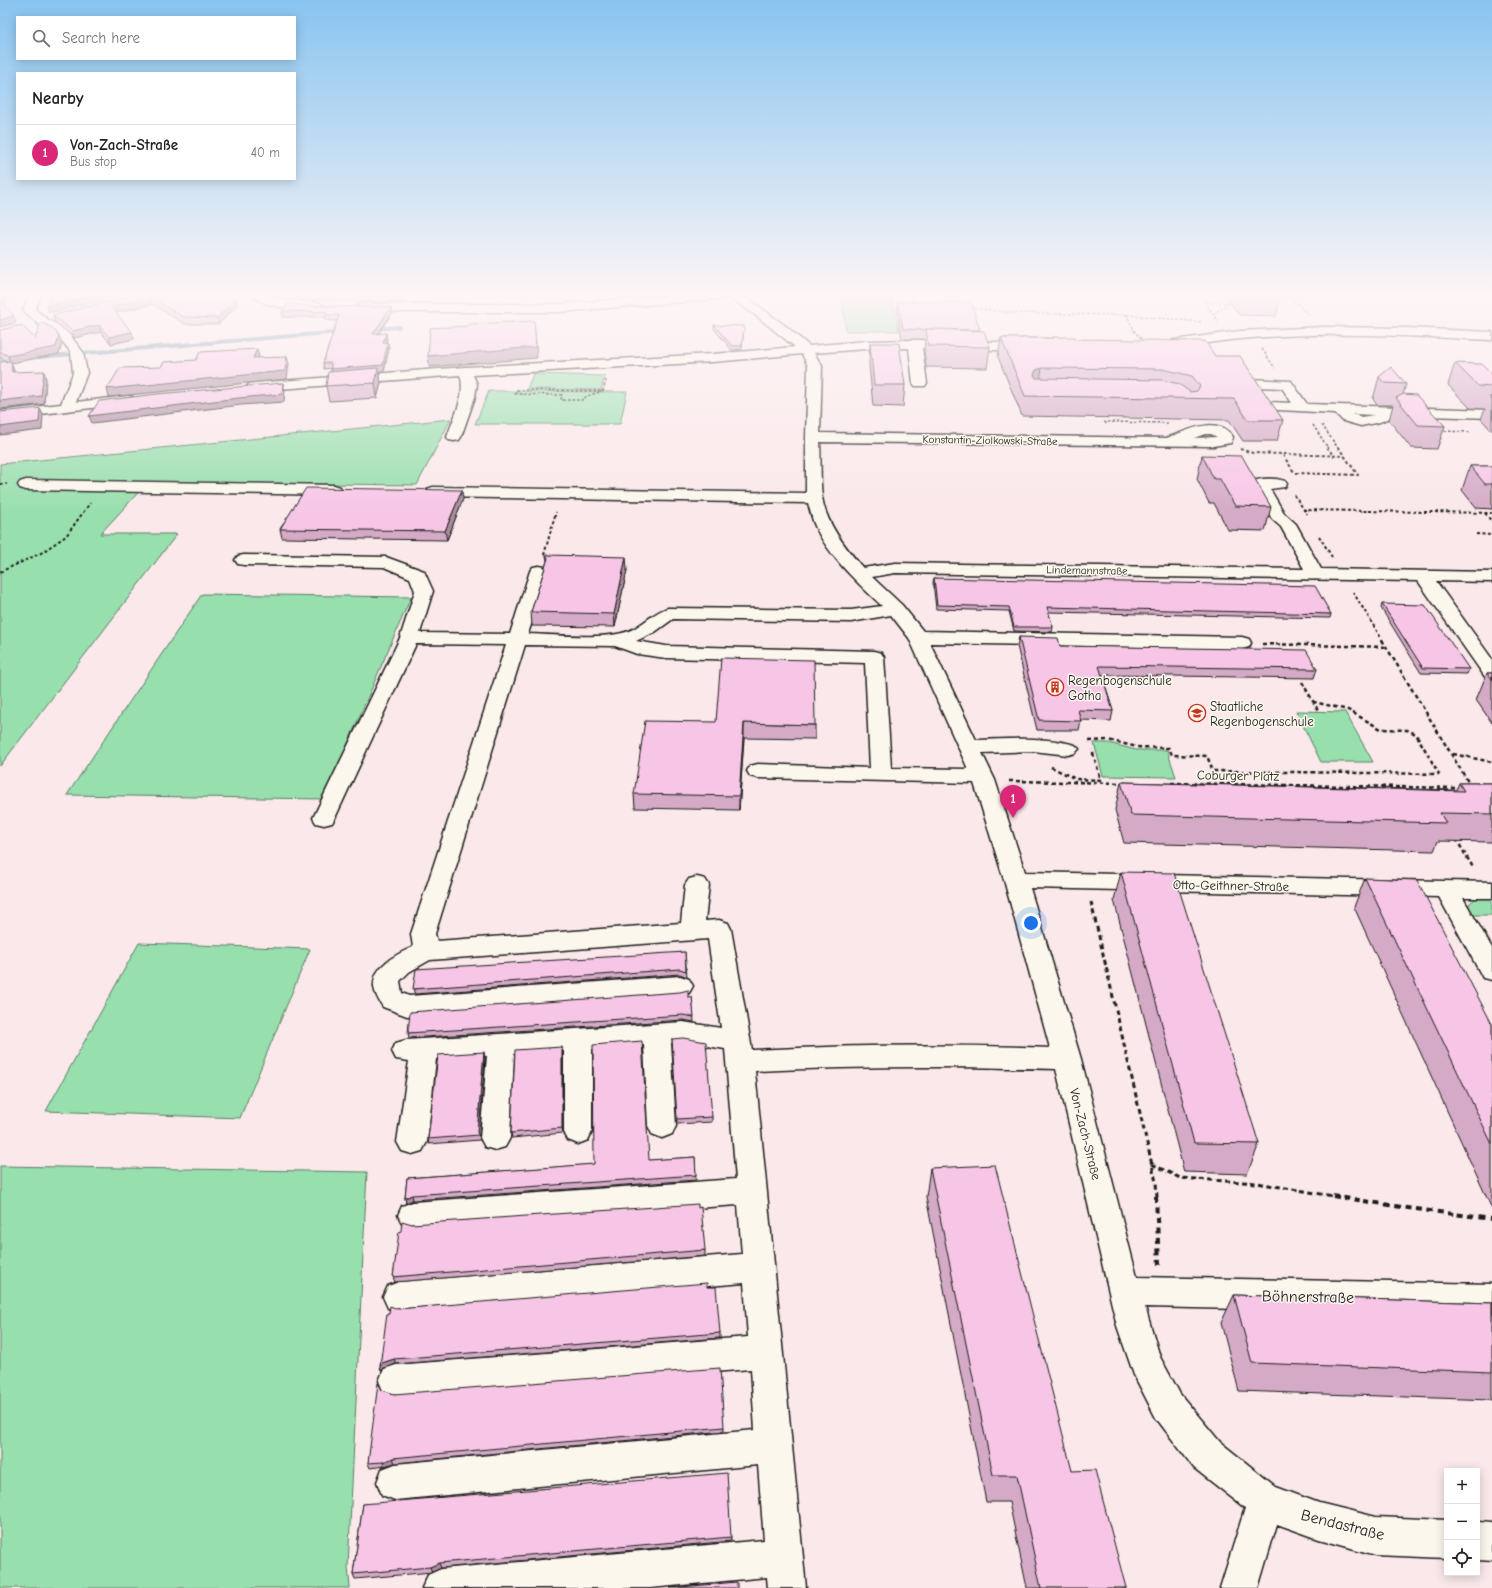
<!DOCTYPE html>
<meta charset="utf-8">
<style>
body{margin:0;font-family:"Comic Neue",sans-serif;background:#f2f2f2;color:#222}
.controls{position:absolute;right:12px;bottom:12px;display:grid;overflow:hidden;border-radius:0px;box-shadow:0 2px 10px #0003}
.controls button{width:36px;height:36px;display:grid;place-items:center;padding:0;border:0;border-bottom:1px solid #e0e0e0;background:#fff;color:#222;font:20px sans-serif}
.you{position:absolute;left:1031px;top:923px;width:14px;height:14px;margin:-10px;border:3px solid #fff;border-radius:50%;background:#1a73e8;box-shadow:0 0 0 6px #1a73e833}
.badge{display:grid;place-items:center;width:26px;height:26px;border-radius:50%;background:#db2777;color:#fff;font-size:13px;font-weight:700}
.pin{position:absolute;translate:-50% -33px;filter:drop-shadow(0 1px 2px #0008)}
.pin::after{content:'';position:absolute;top:21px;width:14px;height:12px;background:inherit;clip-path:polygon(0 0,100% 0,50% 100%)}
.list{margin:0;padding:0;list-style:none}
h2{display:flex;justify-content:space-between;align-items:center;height:52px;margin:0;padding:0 16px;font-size:17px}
h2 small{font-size:13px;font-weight:400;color:#767676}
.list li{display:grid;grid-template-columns:26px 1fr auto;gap:12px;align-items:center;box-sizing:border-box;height:56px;padding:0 16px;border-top:1px solid #e0e0e0}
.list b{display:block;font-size:15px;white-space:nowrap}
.list p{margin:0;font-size:13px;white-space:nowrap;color:#767676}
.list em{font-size:13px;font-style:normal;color:#767676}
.icon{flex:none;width:22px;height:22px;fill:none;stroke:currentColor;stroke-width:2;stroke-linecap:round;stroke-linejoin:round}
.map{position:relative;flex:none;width:1492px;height:1588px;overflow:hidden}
.search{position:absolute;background:#fff;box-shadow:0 2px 10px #0003;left:16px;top:16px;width:280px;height:44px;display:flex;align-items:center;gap:10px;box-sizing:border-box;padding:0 14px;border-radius:0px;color:#767676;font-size:15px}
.panel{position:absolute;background:#fff;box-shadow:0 2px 10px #0003;left:16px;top:72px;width:280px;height:108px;border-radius:0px}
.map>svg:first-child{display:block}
.green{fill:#97dfad;stroke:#5a7e64}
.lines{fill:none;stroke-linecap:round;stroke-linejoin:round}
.stream{stroke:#678fa2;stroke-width:4}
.minor-casing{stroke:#1c1c1c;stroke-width:3}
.path-far4{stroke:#1c1c1c;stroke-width:1.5;stroke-dasharray:2.5 2;stroke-linecap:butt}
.path-far3{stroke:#1c1c1c;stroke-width:2;stroke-dasharray:3 2.5;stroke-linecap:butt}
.path-far2{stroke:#1c1c1c;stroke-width:2.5;stroke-dasharray:4 3;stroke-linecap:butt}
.path-far1{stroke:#1c1c1c;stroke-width:3;stroke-dasharray:5 3.5;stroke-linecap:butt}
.path{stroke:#1c1c1c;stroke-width:4;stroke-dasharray:6 4.5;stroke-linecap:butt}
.minor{fill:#fbf7ec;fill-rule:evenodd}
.wall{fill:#d4aac6;stroke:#1c1c1c}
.shaded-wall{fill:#ad8ba1;stroke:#1c1c1c}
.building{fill:#f7c6e6;stroke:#1c1c1c;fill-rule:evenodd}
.labels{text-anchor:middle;stroke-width:3;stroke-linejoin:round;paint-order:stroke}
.far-street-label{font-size:11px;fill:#1c1c1c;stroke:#fbf7ec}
.poi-label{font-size:13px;fill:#1c1c1c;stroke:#fbf7ec;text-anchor:start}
.street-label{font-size:13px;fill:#1c1c1c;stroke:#fbf7ec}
.near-street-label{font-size:16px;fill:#1c1c1c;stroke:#fbf7ec}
</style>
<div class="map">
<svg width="1492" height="1588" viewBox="0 0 1492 1588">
<rect width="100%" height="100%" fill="#fae8ea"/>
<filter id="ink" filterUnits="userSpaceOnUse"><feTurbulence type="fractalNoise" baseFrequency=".025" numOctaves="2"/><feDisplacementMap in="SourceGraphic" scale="8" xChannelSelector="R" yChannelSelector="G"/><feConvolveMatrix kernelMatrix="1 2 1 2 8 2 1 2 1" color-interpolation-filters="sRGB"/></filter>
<g filter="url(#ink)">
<g class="green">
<path d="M842 299 892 300 899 331H846Z"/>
<path d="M533 374 605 376 601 390 527 389Z"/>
<path d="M489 391H495L627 392 620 424H475Z"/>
<path d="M451 419 417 485 148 482 100 534H177L0 766V464Z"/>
<path d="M202 594 411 597 324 799 67 795Z"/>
<path d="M1296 711 1345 712 1373 762H1321Z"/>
<path d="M1094 743H1109L1136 750H1167L1176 777 1103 776Z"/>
<path d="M1489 896 1492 897V915H1469V904L1476 898Z"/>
<path d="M139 943 310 949 240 1118 46 1111Z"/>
<path d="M0 1166 367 1172 348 1567 350 1588H0Z"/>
</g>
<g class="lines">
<g class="stream">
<path d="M373 329 399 327"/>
<path d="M38 357 341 332"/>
<path d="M0 360 14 359"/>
</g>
<defs>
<g id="minor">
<path d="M30 294H42L35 309 47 319 65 329 83 352 87 373 76 402 128 396 133 397 135 400 133 403 0 419V411L61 404 73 373 71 352 57 335 39 325 23 310Z"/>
<path d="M251 294H266L286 300 318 303 322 304 324 307 322 310 318 311C302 310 261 308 251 294Z"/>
<path d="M694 294H742L787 327 809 346 866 341 915 340 1030 343 1035 344 1036 347 1035 350 1030 351 922 348 927 383 925 386H915L913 383 909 348 866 349 814 353 822 366 820 433 1167 438C1187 431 1218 414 1233 437L1231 443 1213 446 820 442C821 460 820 479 822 497 826 524 846 548 863 568L895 563 1304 569 1281 527 1272 519 1251 484 1253 481C1263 478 1275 478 1285 481L1287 484 1285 487 1270 489 1284 513 1296 524 1321 569 1492 572V582L1436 581 1492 659V679L1485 677 1418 581 895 573 872 577 902 605 923 631 1242 637 1249 639 1251 643 1249 647 1242 649 930 643 976 740C1009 739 1043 736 1075 745L1079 749 1075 753 1068 755 1033 751 982 753 995 780 1025 872 1492 882V898H1463L1492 948V980L1483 978 1439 897 1030 888 1081 1059 1137 1277 1492 1284V1314L1145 1307 1160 1357 1180 1394 1220 1442 1276 1487 1319 1503 1376 1517 1447 1520V1558L1376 1555 1319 1539 1277 1524 1258 1588H1220L1245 1508 1194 1468 1156 1418 1134 1375 1117 1326 1056 1069C955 1066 855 1066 755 1071L806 1588H768L767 1577 650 1588H422L428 1575 441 1569 764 1540 758 1465 395 1500 382 1495 377 1482 382 1469 395 1464 755 1430 751 1369 396 1397 384 1393 379 1381 384 1369 396 1365 748 1337 744 1283 399 1312 388 1308 383 1297 388 1286 399 1282 742 1254 738 1205 413 1228 402 1224 398 1215 402 1206 413 1202 736 1179 725 1049 683 1042 671 1043 676 1126 672 1134 662 1138 652 1134 648 1126 644 1045 592 1049V1132L588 1140 578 1144 568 1140 564 1132V1051L514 1054 510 1138 505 1147 495 1150 485 1147 480 1138 487 1056 436 1059 427 1142 422 1151 412 1154 402 1151 397 1142 409 1061 396 1059 392 1051 396 1043 406 1040 683 1022 721 1028 708 939 430 960 409 972 400 981 402 993 409 996 680 976 689 979 693 986 689 993 680 996 407 1016 383 1007C379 1001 375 994 374 987 372 966 397 954 413 947L411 934 506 645 416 644 335 818 332 823 324 825 316 823 313 818 400 638 415 591 410 578 384 567 244 565 238 564 235 560 238 556 244 555 386 557 424 571 433 591 420 633 510 634 530 571 533 567 539 566 545 567 548 571 528 634C556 635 604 640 629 631 643 625 655 611 668 608L851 610 882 606C858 583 829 557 815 526 812 519 810 510 808 503L433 497 427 495 425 492 427 489 433 487 806 493V437L808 366 802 354 713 362 473 375 477 384 475 397 461 437 459 440 454 441 449 440 447 437C453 418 467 395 460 375L254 391 249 390 247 387 249 384 254 383 465 367 713 354 795 347 754 314 730 298 560 312H362L358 311 356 308 358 305 362 304H560ZM1205 434H1211L1217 437 1194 438ZM891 615 909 638 968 769 891 768 884 657 881 653 874 651 666 646 636 641 655 632 673 619 851 622ZM525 645 615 646 637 654 666 658 865 663 870 768 758 764 750 766 747 771 750 776 758 778 974 783 1004 880 1050 1048C951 1044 851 1045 752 1050L731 929 728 923 719 920 705 921 709 885 705 879 697 877 689 879 685 885 681 923 437 941 435 934Z"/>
<path d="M1324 327 1407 328 1492 332V340C1408 336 1324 331 1240 339 1218 341 1196 345 1174 348L1169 347 1168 344 1169 341 1174 340 1240 331Z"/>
<path d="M1249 379 1291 381 1307 404 1492 410V418L1396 415 1380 422 1361 426 1343 421 1335 413 1259 409 1242 383 1244 380ZM1259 387 1282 388 1292 403 1268 402ZM1352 414 1374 415 1361 417Z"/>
<path d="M26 480 334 485 340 487 342 490 340 493 334 495 26 490 20 488 18 485 20 482Z"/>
<path d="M1477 1522 1492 1523V1561L1477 1560Z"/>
</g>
</defs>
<use href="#minor" class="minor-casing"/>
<g class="path-far4">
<path d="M910 294 915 304"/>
<path d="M1200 294 1218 322"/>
<path d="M1287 294 1309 315"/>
<path d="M1141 295 1146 294"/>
<path d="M1205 302 1230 303"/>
<path d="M970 308 1013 313 1126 315 1201 322"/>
<path d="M1126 314 1135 332 1144 342"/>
<path d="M1213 314 1230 303"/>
<path d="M1262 349 1275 368"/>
<path d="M517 390 603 391 587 396 582 400H561L562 395 515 394Z"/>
<path d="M603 391 606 380"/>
<path d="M1106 424 1105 422 1168 423"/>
<path d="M1313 425 1328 448"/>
<path d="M1322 425 1338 448"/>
<path d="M1440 431 1471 432"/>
</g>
<g class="path-far3">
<path d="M1327 447 1333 455"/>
<path d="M1240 449 1253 453 1344 456"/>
<path d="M1283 455 1294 472"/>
<path d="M1296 473 1358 475 1338 447"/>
<path d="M0 484H7"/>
<path d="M1294 495 1307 514"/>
<path d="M1303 510 1492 513"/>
<path d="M1485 513 1492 522"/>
<path d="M1476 534 1492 535"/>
<path d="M1319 536 1332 557"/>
<path d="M544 555 556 512"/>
<path d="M0 572 41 553 66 536 90 503"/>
<path d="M1353 592 1383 641"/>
</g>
<g class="path-far2">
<path d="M1382 640 1470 785"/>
<path d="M1262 644 1387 647"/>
<path d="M1302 682 1318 710"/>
<path d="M1089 741 1108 740 1137 747 1169 748 1172 755 1207 756 1213 771 1439 774 1416 734 1407 730 1381 729 1348 710 1314 702"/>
<path d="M1453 754 1492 762"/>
<path d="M1051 767 1076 779 1101 780 1092 750"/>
<path d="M1009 781 1124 783"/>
<path d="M1171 783 1460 788"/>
<path d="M1456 839 1474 869"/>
</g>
<g class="path-far1">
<path d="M1091 902 1156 1182 1157 1197"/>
<path d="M1152 1164 1180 1178 1257 1183 1339 1197"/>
</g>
<g class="path">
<path d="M1156 1196 1159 1265"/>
<path d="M1333 1196 1408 1208 1492 1219"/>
</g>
<use href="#minor" class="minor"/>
</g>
<g class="wall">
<path d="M125 294H235L237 305 219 324H185L152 304 116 313 134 339 111 344 101 332 74 338 55 322 53 315 128 297 129 295Z"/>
<path d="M297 294H405L399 302 308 300 298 299Z"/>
<path d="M1224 294H1281L1276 316 1239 315Z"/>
<path d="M898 302 979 331 990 347 987 368 926 367 924 350 925 339H902L897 311Z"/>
<path d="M307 306 391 307 392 313 378 334 387 339 386 343 389 348 384 371H379L381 383 377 398 329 401 326 386 331 372V368L324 369 323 363 337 321 326 320V317H283L282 311Z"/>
<path d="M714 325 744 329 742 349 732 350 714 329Z"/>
<path d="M0 330 35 339 62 343 59 354 11 363 13 368 14 372 46 379 44 404 0 409 7 361 0 357Z"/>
<path d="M1053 337 1076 339 1215 356 1283 420 1277 441H1243L1229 420 1022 416 998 357 1001 338H1053Z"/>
<path d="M870 343 905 385 903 407 873 406 869 364Z"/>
<path d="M1455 363 1492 374V431L1481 419 1485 409 1470 408 1448 385Z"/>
<path d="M1379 377 1406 384 1403 395 1445 426 1437 449 1411 448 1389 420 1393 405H1377L1373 399Z"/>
<path d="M1202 455 1271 507 1265 531 1228 530 1214 503H1209L1197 479Z"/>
<path d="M1470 466H1492V509L1476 508 1462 490Z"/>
<path d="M463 499 447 540 282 538 280 529Z"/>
<path d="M546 555 627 570 615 627 532 626 531 612 547 561Z"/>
<path d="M934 578 1331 614 1330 618 1048 612 1053 627 1052 632 1014 631 1009 611 936 609 933 582Z"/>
<path d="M1382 604 1469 669 1467 674 1421 673 1381 608Z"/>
<path d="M1019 637 1060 646 1317 669 1314 678 1102 675 1113 711 1111 721 1081 720 1079 730H1037L1017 646Z"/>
<path d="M1487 673H1492V723L1476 700Z"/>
<path d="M716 722 815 725V739L744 738 739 810 635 808 634 794Z"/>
<path d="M1121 782 1456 790 1459 783H1492V842L1438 841 1434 851 1124 843 1115 810Z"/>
<path d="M1121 872 1259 1144 1247 1174 1184 1172 1114 900Z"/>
<path d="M1365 878 1492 1024V1209L1354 907Z"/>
<path d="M685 952 687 977 680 974 415 994 413 989Z"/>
<path d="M688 997H692L694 1022 683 1020 409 1038 408 1033Z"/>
<path d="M672 1039 712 1117V1122L677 1124Z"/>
<path d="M562 1053 563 1133 512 1138 511 1133Z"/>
<path d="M485 1058 479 1136 480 1140 429 1144 428 1139Z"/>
<path d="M695 1157 696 1180 413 1200 406 1203 405 1198 407 1178Z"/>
<path d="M930 1168 1072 1471 1126 1588H1027L1009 1502H986L926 1197Z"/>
<path d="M412 1224 705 1250V1256L395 1282 393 1277 401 1231Z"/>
<path d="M707 1287 720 1333V1338L396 1364 384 1368 381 1371 380 1366 389 1313 398 1309Z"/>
<path d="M1234 1295 1492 1303V1400L1239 1391 1221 1323Z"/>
<path d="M382 1390 394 1394 724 1427V1431L395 1463 384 1466 370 1468 368 1463Z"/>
<path d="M363 1504 731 1537V1541L441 1568 432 1572 355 1579 353 1574Z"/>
</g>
<g class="shaded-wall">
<path d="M6 294H13L3 307 1 301Z"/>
<path d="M97 294H124L49 313 47 306Z"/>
<path d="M235 294 237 305 219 324 217 318Z"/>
<path d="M399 294H405L399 302 398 296Z"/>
<path d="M150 297 152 304 113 313 111 307Z"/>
<path d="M391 307 392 313 374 340 373 334Z"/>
<path d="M14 316 16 323 0 327V320Z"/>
<path d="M534 321 537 358 429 367 428 356Z"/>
<path d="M99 325 101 332 74 338 72 331Z"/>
<path d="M132 332 134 339 111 344 109 337Z"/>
<path d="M386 333 387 339 384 349 383 343Z"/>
<path d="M59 336 62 343 59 354 11 363 13 368 15 380 12 372 10 363 8 356Z"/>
<path d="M388 343 389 348 384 371H379L381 383 377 398 375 383 332 375 331 369Z"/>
<path d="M257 349 259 357 255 366 253 358Z"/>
<path d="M287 357 289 364 287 379 109 397 107 389Z"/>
<path d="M1042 368 1039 388 1034 375 1036 370Z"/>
<path d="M44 371 46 379 44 404 0 409V401Z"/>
<path d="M283 383 285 391 284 402 241 405 92 423 89 416Z"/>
<path d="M40 408 43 415 42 430 0 435V427Z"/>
<path d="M462 490 463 499 447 540 445 531Z"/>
<path d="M626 557 627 570 615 627 614 614Z"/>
<path d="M744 723V738L739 810V796Z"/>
<path d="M562 1047V1053L563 1133 562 1128Z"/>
<path d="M484 1052 485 1058 479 1136 477 1133Z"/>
<path d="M412 1195 413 1200 406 1203 405 1198Z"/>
<path d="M394 1359 396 1364 384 1368 381 1371 380 1366 382 1363Z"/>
<path d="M393 1458 395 1463 384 1466 383 1462Z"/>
<path d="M439 1563 441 1568 432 1572 430 1567Z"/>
</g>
<g class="building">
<path d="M0 294H6L1 301 14 316 0 320Z"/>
<path d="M51 294H97L47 306Z"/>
<path d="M130 294H235L236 299 217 318 183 317 150 297 111 307 132 332 109 337 99 325 72 331 53 315 128 297Z"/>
<path d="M304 294H399L398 296Z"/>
<path d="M898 302H971L980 330 926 329V330L903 329Z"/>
<path d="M289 303 307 306 391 307 373 334 386 333 383 343H388L383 365 331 369V363H323L339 315H325L328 312 282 311Z"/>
<path d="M534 321 536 347 428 356 430 328 468 326 469 324Z"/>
<path d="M41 322 54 329 59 336 56 347 8 356 0 351V330L22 325 35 339Z"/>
<path d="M714 325 744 326 742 346H732Z"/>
<path d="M926 329 984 331 990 347 928 346Z"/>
<path d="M1053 337H1075L1076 339 1205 341 1215 356H1240L1283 420H1248L1234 399 1025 396 1001 338H1054ZM1042 368 1162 369 1192 376 1200 386 1197 391 1190 392 1179 384 1162 380 1036 378 1034 375 1036 370Z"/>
<path d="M870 343H899L905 385H874Z"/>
<path d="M257 349 253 358 287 357 285 371 107 389 120 368 161 367 164 362 196 360 200 352Z"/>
<path d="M11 361 12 372 44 371 41 396 0 401V362Z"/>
<path d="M1455 363 1482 364 1492 374V387L1478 386Z"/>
<path d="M1391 367 1406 384 1384 383 1379 377Z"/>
<path d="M378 368 375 383 326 386 328 372Z"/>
<path d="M283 383 282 394 239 398 89 416 99 401 157 394Z"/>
<path d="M1403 394 1416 395 1445 426 1418 425 1396 398Z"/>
<path d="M1489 397H1492V400Z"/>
<path d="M40 408 39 422 0 427V412Z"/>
<path d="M1202 455 1242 456 1271 507 1235 506 1220 479H1214Z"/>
<path d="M1470 466H1492V484H1485Z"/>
<path d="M306 488 462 490 445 531 280 529Z"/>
<path d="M546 555 626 557 614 614 531 612 548 558Z"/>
<path d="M934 578 1315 586 1331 614 1047 607 1053 627H1014L1009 607 937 605Z"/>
<path d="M1382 604 1425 605 1469 669 1423 668Z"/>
<path d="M1019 637 1058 638 1060 646 1306 650 1317 669 1099 666 1113 711 1078 710 1081 721 1039 720Z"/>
<path d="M721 658 814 660 815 725 744 723 739 796 634 794 645 721 716 722Z"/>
<path d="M1487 673H1492V679Z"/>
<path d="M1121 782 1464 791 1459 783H1492V814L1440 813 1446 823 1131 815Z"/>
<path d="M1121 872 1174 873 1259 1144 1194 1143Z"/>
<path d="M1365 878 1417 880 1492 1024V1144Z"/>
<path d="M685 952 686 971 680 969 413 989 416 969Z"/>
<path d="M688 990V997H692L694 1017 683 1015 408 1033 410 1012 680 992Z"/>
<path d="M683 1038 706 1042 712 1117 677 1119 672 1039Z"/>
<path d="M642 1041 649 1160 695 1157 696 1175 412 1195 405 1198 407 1178 594 1164 593 1045Z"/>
<path d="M562 1047V1128L511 1133 515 1050Z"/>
<path d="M484 1052 477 1133 479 1135 428 1139 438 1055Z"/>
<path d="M995 1165 1072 1471 1095 1470 1126 1588H1041L1017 1475H993L930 1168Z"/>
<path d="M698 1204V1208L701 1207 705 1250 393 1277 399 1232 401 1231 402 1221 412 1224Z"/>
<path d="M707 1283V1287H716L720 1333 394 1359 382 1363 380 1366 387 1313H389L390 1306 398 1309Z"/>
<path d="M1234 1295 1492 1303V1372L1252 1363Z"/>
<path d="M720 1368 724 1427 393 1458 383 1462 368 1463 378 1383 382 1390 394 1394Z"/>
<path d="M727 1473 731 1537 439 1563 430 1567 353 1574 363 1504Z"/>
<path d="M737 1582V1588H670Z"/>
</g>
</g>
<linearGradient id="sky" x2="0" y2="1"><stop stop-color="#88c4f0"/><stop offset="0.57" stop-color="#fdf5f6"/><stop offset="1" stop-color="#fdf5f6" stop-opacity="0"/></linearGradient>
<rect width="1492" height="516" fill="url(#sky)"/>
<defs>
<symbol id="building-ring" viewBox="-11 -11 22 22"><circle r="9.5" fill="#fbf7ec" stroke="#c8321e" stroke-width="1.5"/><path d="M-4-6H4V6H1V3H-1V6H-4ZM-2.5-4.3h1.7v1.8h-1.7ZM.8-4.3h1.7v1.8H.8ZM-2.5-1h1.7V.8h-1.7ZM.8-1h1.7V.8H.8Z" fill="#c8321e"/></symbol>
<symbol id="school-ring" viewBox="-11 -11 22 22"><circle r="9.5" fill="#fbf7ec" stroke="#c8321e" stroke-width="1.5"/><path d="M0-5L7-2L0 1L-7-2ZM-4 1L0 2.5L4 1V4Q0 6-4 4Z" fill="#c8321e"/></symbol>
</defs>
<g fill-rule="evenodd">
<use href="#building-ring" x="1045" y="677" width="20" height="20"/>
<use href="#school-ring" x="1187" y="703" width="20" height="20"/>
</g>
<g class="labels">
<g class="far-street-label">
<text transform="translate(990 440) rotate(1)" y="4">Konstantin-Ziolkowski-Straße</text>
<text transform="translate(1087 570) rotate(1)" y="4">Lindemannstraße</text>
</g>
<g class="poi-label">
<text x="1068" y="685">Regenbogenschule<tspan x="1068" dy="15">Gotha</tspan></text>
<text x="1210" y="711">Staatliche<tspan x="1210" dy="15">Regenbogenschule</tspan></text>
</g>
<g class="street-label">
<text transform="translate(1238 775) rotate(1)" y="5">Coburger Platz</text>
<text transform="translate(1231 885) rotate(1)" y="5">Otto-Geithner-Straße</text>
<text transform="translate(1086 1134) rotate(76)" y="5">Von-Zach-Straße</text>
</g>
<g class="near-street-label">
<text transform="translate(1308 1296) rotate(1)" y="6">Böhnerstraße</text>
<text transform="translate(1343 1524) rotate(14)" y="6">Bendastraße</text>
</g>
</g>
</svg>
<div class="controls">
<button>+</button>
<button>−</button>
<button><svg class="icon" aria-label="locate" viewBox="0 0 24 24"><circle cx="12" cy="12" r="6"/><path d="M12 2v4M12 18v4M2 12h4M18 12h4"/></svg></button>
</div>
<div class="you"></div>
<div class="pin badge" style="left:1013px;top:818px">1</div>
<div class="search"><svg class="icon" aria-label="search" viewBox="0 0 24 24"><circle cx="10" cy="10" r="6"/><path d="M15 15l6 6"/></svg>Search here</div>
<section class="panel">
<h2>Nearby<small></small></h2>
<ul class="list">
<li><span class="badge">1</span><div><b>Von-Zach-Straße</b><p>Bus stop</p></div><em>40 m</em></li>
</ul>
</section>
</div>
